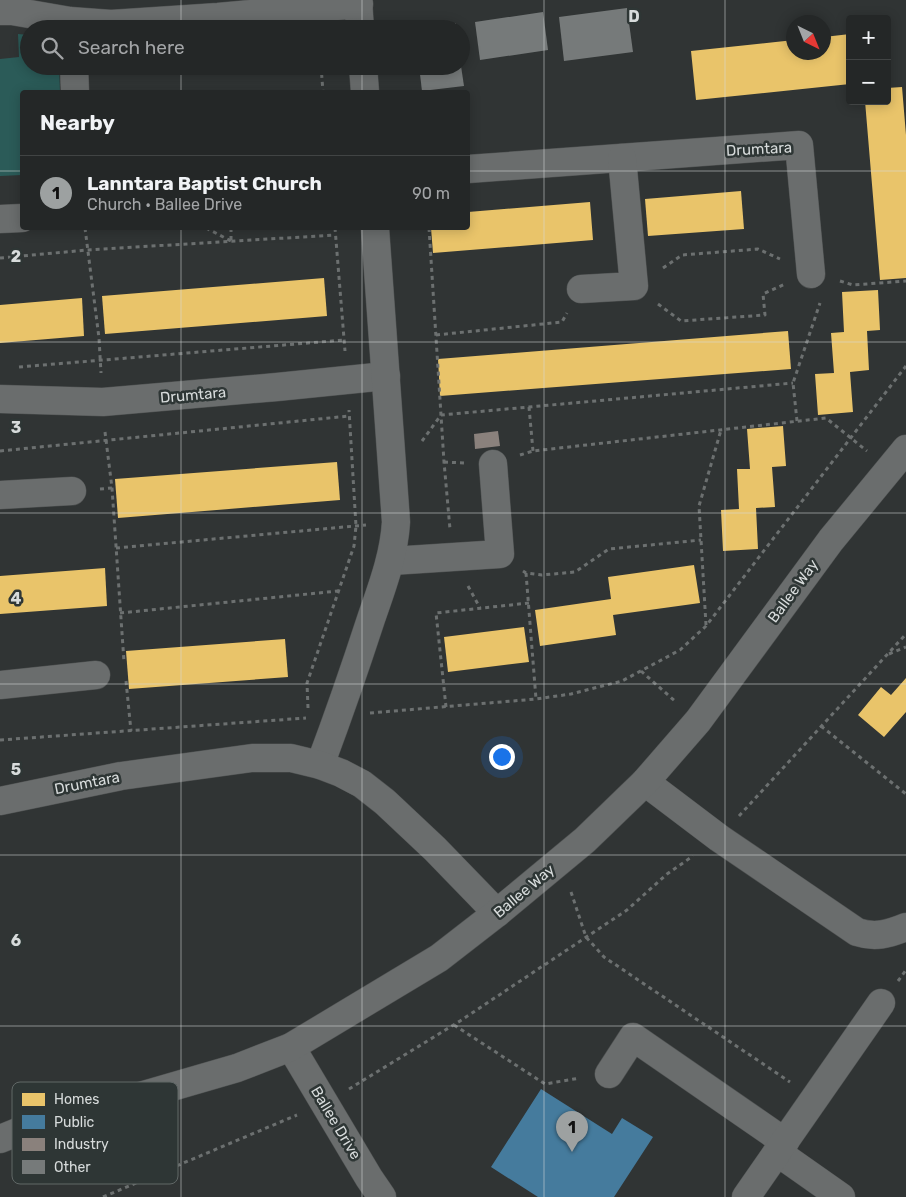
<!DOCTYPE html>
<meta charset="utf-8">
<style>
body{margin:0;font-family:Rubik,sans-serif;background:#2c2f2f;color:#f1f3f6}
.controls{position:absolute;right:15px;top:15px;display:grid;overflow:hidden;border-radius:5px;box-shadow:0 2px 12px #0003}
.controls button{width:45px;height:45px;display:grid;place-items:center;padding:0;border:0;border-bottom:1px solid #414444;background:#242727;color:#f1f3f6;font:25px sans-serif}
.compass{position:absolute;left:786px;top:15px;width:45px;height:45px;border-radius:50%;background:#242727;box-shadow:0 2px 12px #0003;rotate:137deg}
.you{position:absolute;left:501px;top:756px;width:18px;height:18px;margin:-12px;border:4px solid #fff;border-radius:50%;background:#1a73e8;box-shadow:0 0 0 8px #1a73e833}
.badge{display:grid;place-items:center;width:32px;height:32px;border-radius:50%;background:#9da1a1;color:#111;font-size:16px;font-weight:700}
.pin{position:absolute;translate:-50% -41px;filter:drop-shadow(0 1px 2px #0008)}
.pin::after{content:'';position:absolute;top:26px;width:18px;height:15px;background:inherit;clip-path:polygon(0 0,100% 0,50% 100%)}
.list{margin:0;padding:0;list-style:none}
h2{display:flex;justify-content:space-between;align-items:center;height:65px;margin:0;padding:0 20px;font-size:21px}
h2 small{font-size:16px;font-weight:400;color:#a3a5a7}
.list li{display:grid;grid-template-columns:32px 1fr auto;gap:15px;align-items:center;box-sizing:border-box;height:75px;padding:0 20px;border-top:1px solid #414444}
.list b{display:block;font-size:19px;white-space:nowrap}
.list p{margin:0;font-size:16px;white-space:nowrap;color:#a3a5a7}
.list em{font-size:16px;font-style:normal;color:#a3a5a7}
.icon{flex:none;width:28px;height:28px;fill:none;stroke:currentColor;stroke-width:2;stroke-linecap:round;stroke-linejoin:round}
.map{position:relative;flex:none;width:906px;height:1197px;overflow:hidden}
.search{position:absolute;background:#242727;box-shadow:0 2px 12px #0003;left:20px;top:20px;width:450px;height:55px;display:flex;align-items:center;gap:12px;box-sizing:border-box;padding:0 18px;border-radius:28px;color:#a3a5a7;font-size:19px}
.panel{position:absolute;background:#242727;box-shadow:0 2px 12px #0003;left:20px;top:90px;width:450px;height:140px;border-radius:5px}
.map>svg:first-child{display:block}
.green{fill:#2b5b58}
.homes{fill:#e9c46a}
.public{fill:#457b9d}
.industry{fill:#8a817c}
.building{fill:#767a7a}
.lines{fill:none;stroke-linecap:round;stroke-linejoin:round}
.minor-casing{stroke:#4e5151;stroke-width:29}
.path{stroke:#6c7070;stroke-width:3;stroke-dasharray:4 4;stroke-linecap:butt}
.minor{stroke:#6a6d6d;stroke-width:28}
.grid{fill:none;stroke:#d7dbdb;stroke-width:1;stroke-opacity:0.55}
.labels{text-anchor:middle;stroke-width:5;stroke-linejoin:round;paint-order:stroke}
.street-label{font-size:15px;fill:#d7dbdb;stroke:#2e3635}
.key{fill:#2e3635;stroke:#616867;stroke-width:1}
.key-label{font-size:14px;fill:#d7dbdb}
.grid-label{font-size:16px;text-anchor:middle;font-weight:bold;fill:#d7dbdb;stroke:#2e3635;stroke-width:5;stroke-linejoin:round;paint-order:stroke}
</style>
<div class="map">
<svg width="906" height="1197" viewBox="0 0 906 1197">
<rect width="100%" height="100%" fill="#303434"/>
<path class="green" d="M18 34 29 35V66H59L60 92H22V175L0 176V59L19 57Z"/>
<g class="homes">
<path d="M850 34V84L696 100 691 51 794 40V52H824V37Z"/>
<path d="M902 87 906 135V278L880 280 865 101H887V88Z"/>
<path d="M741 191 744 229 648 236 645 199Z"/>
<path d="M590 202 593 240 433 253 431 228H468V212Z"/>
<path d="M324 278 327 316 105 334 102 296Z"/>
<path d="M878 290 880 330 867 331 869 370 850 372 853 412 818 415 815 374 834 373 831 333 844 332 842 292Z"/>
<path d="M82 298 84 336 0 343V305Z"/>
<path d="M788 331 791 369 440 396 438 359Z"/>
<path d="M783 426 786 466 772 467 775 507 756 508 758 549 723 551 721 510 739 509 737 469H750L747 429Z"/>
<path d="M337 462 340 500 118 518 115 479Z"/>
<path d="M694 565 700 603 613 615 616 635 540 646 535 610 611 599 608 577Z"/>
<path d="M105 568 107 606 0 614V576Z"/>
<path d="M524 627 529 662 448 672 444 637Z"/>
<path d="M285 639 288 677 129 689 126 651Z"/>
<path d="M906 678V712L884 737 858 715 881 687 891 695Z"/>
</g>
<path class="public" d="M541 1089 612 1134 622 1118 653 1137 614 1197H538L491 1167Z"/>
<path class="industry" d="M498 431 500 446 475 449 474 434Z"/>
<g class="building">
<path d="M627 8 633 52 564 61 559 17Z"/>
<path d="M543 12 548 50 480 60 475 22Z"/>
<path d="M456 23V29H424V28Z"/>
<path d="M419 66H461L464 86 422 91Z"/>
</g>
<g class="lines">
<defs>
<g id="minor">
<path d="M358 0 360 29"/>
<path d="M0 11H12L70 21 111 24 218 17 359 4"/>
<path d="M74 66 75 92"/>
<path d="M363 66 365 92"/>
<path d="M468 169 799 145 811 274"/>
<path d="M0 219 22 218"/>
<path d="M581 289 634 286 622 158"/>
<path d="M0 399 103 402 277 387 386 376"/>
<path d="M0 495 72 491"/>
<path d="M391 561 500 554 493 464"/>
<path d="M0 685 96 675"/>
<path d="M320 765C338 717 355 668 371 619 382 587 394 556 396 522L375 228"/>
<path d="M645 782 719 838 857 932C875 938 889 934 906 927"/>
<path d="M0 801 121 776 252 758H291L320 765 341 773 362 784 385 802 435 849 497 913"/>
<path d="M291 1047 369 1178 382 1197"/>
<path d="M609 1074 633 1037 785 1142"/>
<path d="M0 1139 20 1131 237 1068 291 1047 439 958 497 913 585 840 645 782 698 721 831 540 906 449"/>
<path d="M777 1152 841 1197"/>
<path d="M746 1197 881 1003"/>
</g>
</defs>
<use href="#minor" class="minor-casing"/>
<g class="path">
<path d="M321 66 323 92"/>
<path d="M85 228 99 338 101 373"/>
<path d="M206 228 231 241"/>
<path d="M231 228V241"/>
<path d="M335 228 345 351"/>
<path d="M429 228 444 462 450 529"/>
<path d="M0 258 87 250 335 235"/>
<path d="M663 268 682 255 758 249 780 259"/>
<path d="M840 281 853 285 906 281"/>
<path d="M658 304 681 321 765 315 763 294 785 284"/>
<path d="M436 335 562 322 567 313"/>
<path d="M19 367 344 340"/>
<path d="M529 407 533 451"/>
<path d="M797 421 793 383 820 303"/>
<path d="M105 432 112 488 124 662"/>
<path d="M422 441 441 415 793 383"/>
<path d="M0 451 349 416"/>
<path d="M520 455 533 451 826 418 867 451"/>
<path d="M444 462 465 463"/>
<path d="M100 489 112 488"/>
<path d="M116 548 366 525"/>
<path d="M523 571 526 573 542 575 575 572 609 549 701 540"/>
<path d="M526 573 536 699"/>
<path d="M468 586 480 608"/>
<path d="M120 613 338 591"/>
<path d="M706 625 699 506 721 430"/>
<path d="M889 654 906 647"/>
<path d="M641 671 676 702"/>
<path d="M126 681 131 731"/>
<path d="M446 707 436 613 529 603"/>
<path d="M308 708 307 683 354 546 356 526 349 410"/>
<path d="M370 713 536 699 571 694 622 681 680 650 706 626 906 366"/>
<path d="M821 726 906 794"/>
<path d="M0 740 306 718"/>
<path d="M739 816 906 634"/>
<path d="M571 892 586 937 604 957 790 1082"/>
<path d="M898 981 906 970"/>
<path d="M454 1025 545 1084 580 1078"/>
<path d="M349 1089 460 1021 627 910 667 874 693 856"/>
<path d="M103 1197 297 1115"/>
</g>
<use href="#minor" class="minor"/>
</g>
<path class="grid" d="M181 0V29M362 0V29M544 0V1197M725 0V1197M181 66V92M362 66V92M0 171H22M468 171H906M181 228V1197M362 228V1197M0 342H906M0 513H906M0 684H906M0 855H906M0 1026H906"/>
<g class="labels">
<g class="street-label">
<text transform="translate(759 149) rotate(-3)" y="5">Drumtara</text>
<text transform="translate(193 395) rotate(-5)" y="5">Drumtara</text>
<text transform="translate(793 591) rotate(-54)" y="5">Ballee Way</text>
<text transform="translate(87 783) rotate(-11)" y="5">Drumtara</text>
<text transform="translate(524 891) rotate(-40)" y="5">Ballee Way</text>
<text transform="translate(336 1123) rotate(59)" y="5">Ballee Drive</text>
</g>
</g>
<rect x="12" y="1082" width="166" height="102" rx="8" class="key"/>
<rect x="22" y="1093" width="23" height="13" fill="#e9c46a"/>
<rect x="22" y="1115" width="23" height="14" fill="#457b9d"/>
<rect x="22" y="1138" width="23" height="13" fill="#8a817c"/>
<rect x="22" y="1160" width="23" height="14" fill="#767a7a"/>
<g class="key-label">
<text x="54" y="1104">Homes</text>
<text x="54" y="1127">Public</text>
<text x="54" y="1149">Industry</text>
<text x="54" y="1172">Other</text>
</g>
<g class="grid-label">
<text x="634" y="22">D</text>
<text x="16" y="262">2</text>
<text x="16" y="433">3</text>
<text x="16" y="604">4</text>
<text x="16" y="775">5</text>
<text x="16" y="946">6</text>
</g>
</svg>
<div class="controls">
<button>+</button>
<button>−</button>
</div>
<svg class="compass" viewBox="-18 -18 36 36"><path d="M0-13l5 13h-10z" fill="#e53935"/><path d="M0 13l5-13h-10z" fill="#a3a5a7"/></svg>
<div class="you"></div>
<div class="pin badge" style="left:572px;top:1152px">1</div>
<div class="search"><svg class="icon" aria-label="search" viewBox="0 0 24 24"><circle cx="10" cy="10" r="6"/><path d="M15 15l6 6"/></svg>Search here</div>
<section class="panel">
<h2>Nearby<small></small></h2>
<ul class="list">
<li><span class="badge">1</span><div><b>Lanntara Baptist Church</b><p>Church · Ballee Drive</p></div><em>90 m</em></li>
</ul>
</section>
</div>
